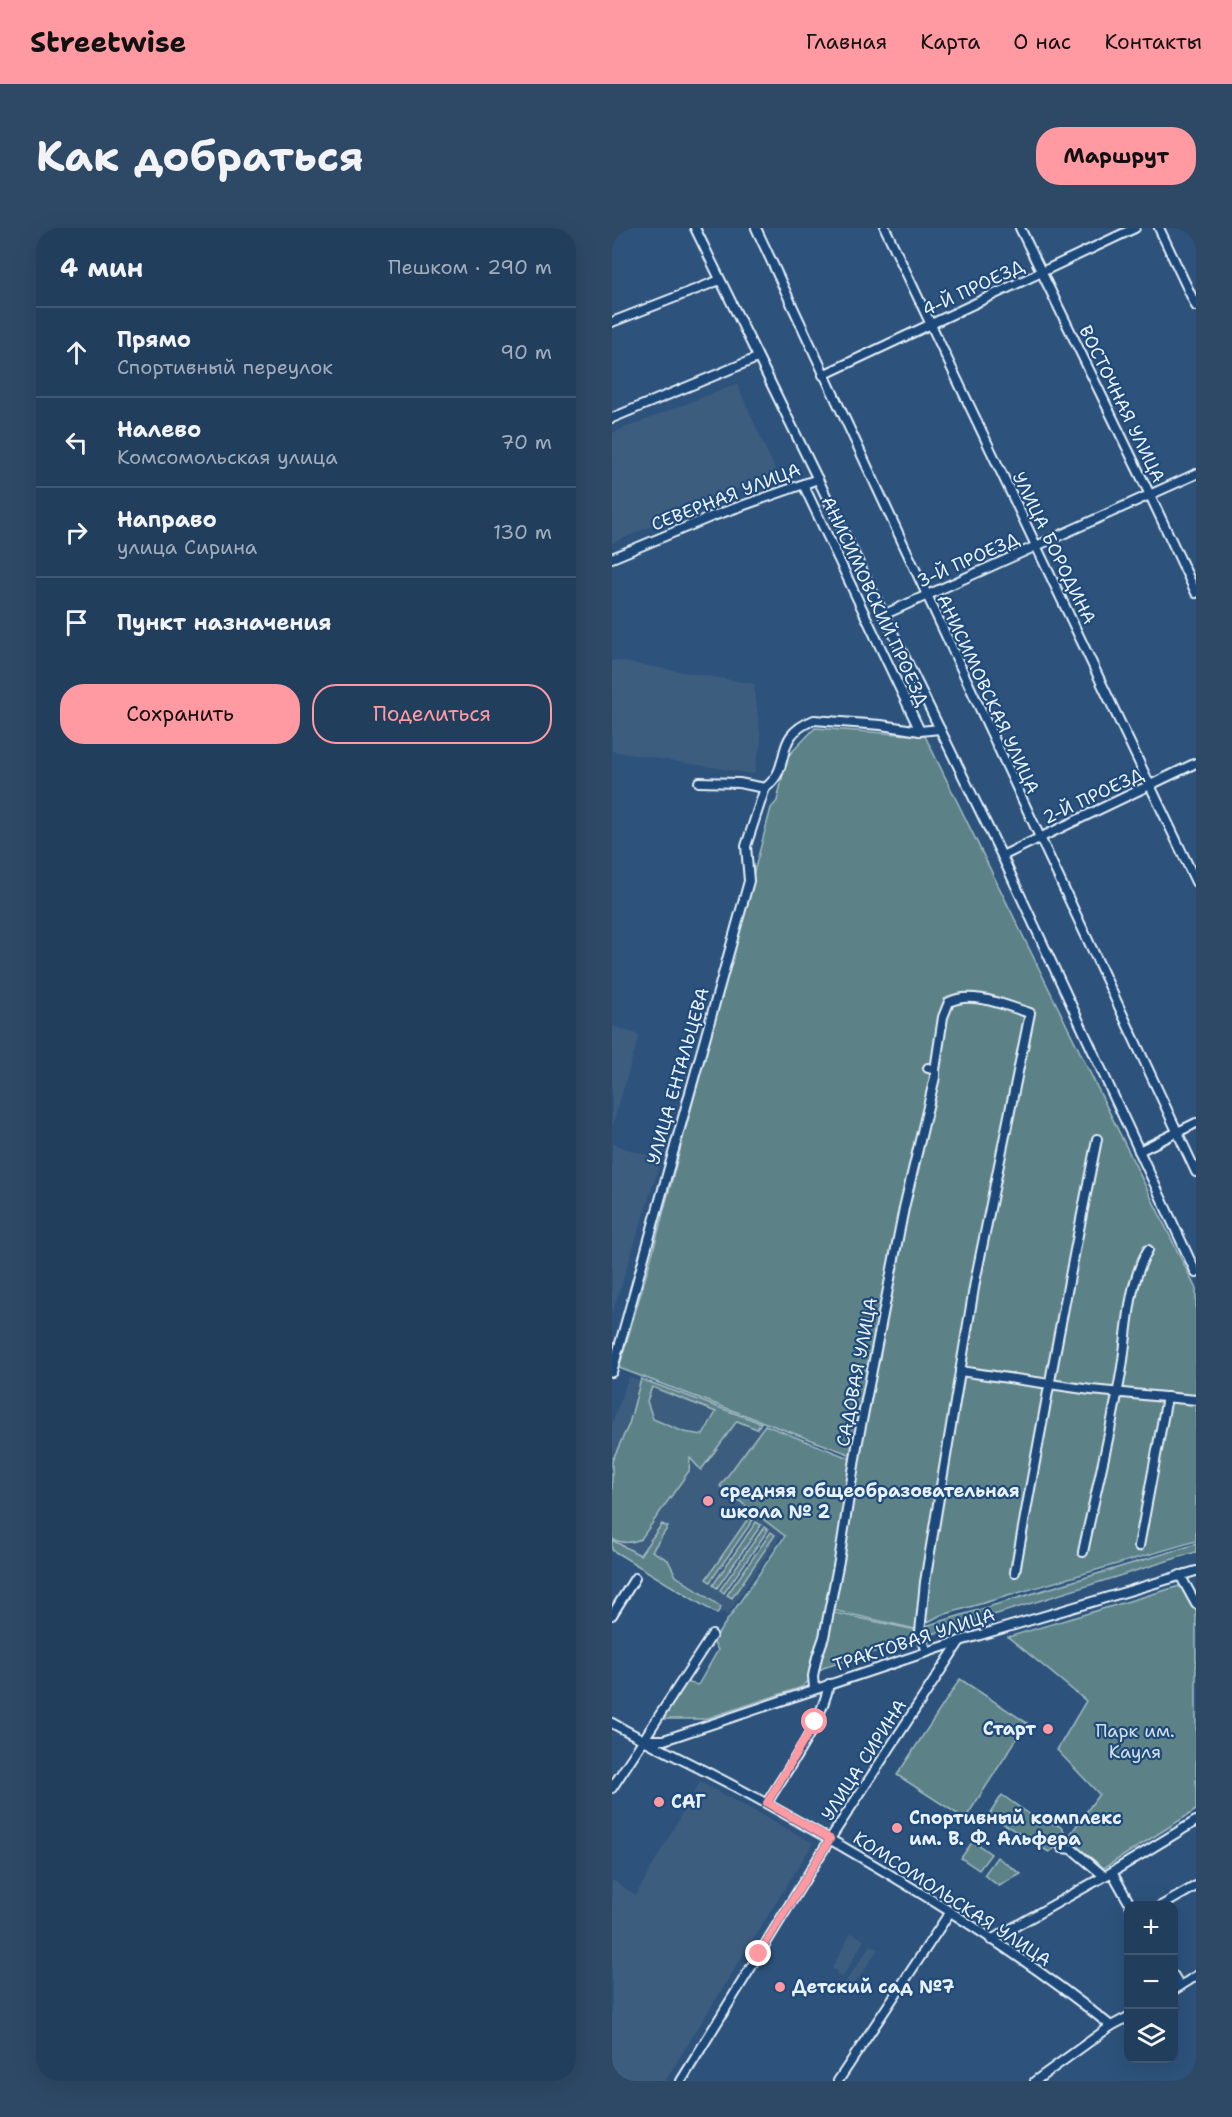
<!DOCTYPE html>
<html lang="ru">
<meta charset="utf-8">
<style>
body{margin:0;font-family:"Shantell Sans",sans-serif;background:#2e4966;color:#f1f3f6}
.controls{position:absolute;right:18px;bottom:18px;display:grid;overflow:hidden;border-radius:12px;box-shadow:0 6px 24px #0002}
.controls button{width:54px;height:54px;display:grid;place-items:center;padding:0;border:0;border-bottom:2px solid #3f5772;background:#223e5d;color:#f1f3f6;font:30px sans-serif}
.stop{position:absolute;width:18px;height:18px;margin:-14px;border:4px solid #ff9aa2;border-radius:50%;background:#fff}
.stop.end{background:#ff9aa2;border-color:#fff;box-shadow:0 2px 6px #0008}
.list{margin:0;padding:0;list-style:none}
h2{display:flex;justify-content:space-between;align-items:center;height:78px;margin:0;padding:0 24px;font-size:26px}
h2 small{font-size:20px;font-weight:400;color:#a2aebc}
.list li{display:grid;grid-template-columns:39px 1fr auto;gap:18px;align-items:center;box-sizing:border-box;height:90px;padding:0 24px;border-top:2px solid #3f5772}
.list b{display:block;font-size:22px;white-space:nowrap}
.list p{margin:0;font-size:20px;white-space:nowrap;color:#a2aebc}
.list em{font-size:20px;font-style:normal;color:#a2aebc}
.actions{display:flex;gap:12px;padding:18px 24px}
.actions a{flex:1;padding:14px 0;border:2px solid #ff9aa2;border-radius:24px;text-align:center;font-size:21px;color:#ff9aa2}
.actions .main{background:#ff9aa2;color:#111}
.icon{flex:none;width:33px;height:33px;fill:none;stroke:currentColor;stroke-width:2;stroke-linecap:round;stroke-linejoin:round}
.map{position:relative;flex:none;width:584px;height:1853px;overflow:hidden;border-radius:24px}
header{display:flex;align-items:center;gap:36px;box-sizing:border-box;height:84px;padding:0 30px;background:#ff9aa2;color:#111}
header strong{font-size:28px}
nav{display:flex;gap:33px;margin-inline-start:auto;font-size:21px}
.intro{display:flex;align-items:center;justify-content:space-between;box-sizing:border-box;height:144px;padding:0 36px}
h1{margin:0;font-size:42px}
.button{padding:15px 27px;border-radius:24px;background:#ff9aa2;color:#111;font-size:21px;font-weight:700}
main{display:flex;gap:36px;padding:0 36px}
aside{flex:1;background:#223e5d;border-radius:24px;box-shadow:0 6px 24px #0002}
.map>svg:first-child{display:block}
.built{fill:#3e5d7f}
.green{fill:#5c8287;stroke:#a2bac0;stroke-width:1.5;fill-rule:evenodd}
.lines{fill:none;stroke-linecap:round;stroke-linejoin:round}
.minor-casing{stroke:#e8f1f8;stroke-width:12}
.minor{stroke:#1f4a7a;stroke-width:8}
.route{stroke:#ff9aa2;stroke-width:8}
.poi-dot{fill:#ff9aa2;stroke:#1f4a7a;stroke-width:2}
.labels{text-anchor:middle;stroke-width:4.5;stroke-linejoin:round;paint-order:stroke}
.street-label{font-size:18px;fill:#e8f1f8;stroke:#1f4a7a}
.poi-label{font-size:18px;font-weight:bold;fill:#e8f1f8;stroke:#1f4a7a;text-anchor:start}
.park-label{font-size:18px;fill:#d3e0e7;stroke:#1f4a7a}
</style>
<header>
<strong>Streetwise</strong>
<nav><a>Главная</a><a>Карта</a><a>О нас</a><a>Контакты</a></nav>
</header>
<div class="intro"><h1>Как добраться</h1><a class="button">Маршрут</a></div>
<main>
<aside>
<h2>4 мин<small>Пешком · 290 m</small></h2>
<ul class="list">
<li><svg class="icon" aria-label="ahead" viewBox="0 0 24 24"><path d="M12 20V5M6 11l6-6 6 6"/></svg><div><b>Прямо</b><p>Спортивный переулок</p></div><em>90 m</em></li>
<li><svg class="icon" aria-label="left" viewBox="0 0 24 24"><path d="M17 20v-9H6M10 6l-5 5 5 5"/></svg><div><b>Налево</b><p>Комсомольская улица</p></div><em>70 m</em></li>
<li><svg class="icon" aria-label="right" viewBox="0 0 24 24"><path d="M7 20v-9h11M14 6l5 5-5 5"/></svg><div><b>Направо</b><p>улица Сирина</p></div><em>130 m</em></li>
<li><svg class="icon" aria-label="arrive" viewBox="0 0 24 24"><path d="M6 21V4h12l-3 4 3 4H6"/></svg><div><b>Пункт назначения</b></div></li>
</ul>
<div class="actions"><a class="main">Сохранить</a><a>Поделиться</a></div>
</aside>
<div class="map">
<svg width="584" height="1853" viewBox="0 0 584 1853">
<rect width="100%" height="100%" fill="#2d537c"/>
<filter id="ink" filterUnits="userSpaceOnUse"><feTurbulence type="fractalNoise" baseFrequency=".0167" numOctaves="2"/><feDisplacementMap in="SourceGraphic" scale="12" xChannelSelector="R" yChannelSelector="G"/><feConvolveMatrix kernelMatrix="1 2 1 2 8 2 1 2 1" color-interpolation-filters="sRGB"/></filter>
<g filter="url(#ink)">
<g class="built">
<path d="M125 156 164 244 0 315V205Z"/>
<path d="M0 432 142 456 149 513 142 546 0 523Z"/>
<path d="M0 798 27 807 0 899Z"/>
<path d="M0 916 49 932 0 1086Z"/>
<path d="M17 1149 224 1227 115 1387 0 1319V1196Z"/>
<path d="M88 1554 201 1615 53 1853H0V1652L24 1667Z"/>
<path d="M239 1705 252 1712 230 1750 224 1746 225 1743 220 1740Z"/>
<path d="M259 1717 266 1721 235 1767 228 1762Z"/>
</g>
<g class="green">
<path d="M203 500 313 508 584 1061V1313L327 1388 303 1401 216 1381 245 1229 7 1140 40 1027 159 580 165 573 175 529Z"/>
<path d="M29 1151 149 1195 145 1201 125 1193 89 1242 78 1230 77 1243 29 1311C18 1315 11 1316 0 1311V1233L17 1196ZM40 1159 104 1184 91 1207 72 1204 41 1191 35 1173Z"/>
<path d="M153 1197 242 1232 213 1383 304 1402 306 1410 211 1440 190 1459 93 1491H51L73 1454 86 1457 106 1422 101 1413 173 1308 108 1258Z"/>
<path d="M137 1289 141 1292 98 1354 94 1351Z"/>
<path d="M144 1294 149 1297 105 1360 101 1357Z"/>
<path d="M50 1296 56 1299 40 1323 56 1332 64 1348 109 1379 105 1386 0 1322V1312L28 1327Z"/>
<path d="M152 1299 156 1302 112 1365 108 1362Z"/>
<path d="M159 1304 163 1307 120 1370 115 1367Z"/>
<path d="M584 1316V1324L314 1408 310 1399Z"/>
<path d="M571 1357 584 1381V1582L492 1640 455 1611 487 1566 445 1522 474 1473 396 1409Z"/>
<path d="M348 1451 415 1495 353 1591 285 1547Z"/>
<path d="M390 1567 420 1588 425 1597C439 1592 455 1596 453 1613L437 1624 377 1587Z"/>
<path d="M361 1613 379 1626 367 1642 349 1630Z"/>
<path d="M385 1629 409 1646 387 1658 372 1647Z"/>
</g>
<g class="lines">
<defs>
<g id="minor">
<path d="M83 0 390 628 584 1045"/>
<path d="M144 0 584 944"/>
<path d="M273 0 584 654"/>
<path d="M408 0 538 267 584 365"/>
<path d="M547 0 584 78"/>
<path d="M0 94 108 52"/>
<path d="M211 147 523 0"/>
<path d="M0 190 145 130"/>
<path d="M191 256 308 503"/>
<path d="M0 330 101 288 206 251"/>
<path d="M271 387 584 246"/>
<path d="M87 554 127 555 153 560C183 537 158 509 202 492L269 497 308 503 328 501"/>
<path d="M390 628 584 535"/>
<path d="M527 923 584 895"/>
<path d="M348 1143 479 1162 584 1172"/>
<path d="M0 1144 137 653 134 618 153 560"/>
<path d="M527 1318 555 1169"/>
<path d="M471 1324C484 1262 500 1201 510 1139 516 1101 516 1056 536 1022"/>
<path d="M403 1344C429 1199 456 1055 485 911"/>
<path d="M568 1347 584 1376"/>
<path d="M0 1387 23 1350"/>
<path d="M315 1424 308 1404 313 1354 363 1054 418 785C394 778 360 762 337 774L331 789 323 842"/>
<path d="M202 1460 201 1448 205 1429 212 1409 227 1333 245 1218 292 980 323 849V842L316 840"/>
<path d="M0 1495C52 1524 106 1548 157 1577 274 1642 395 1714 499 1798"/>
<path d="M33 1512H52L348 1413 584 1343"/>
<path d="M0 1560 100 1407"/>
<path d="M155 1575C175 1541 210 1495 217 1456"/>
<path d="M450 1620 460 1621 492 1648"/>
<path d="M500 1644 519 1678"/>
<path d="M549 1678 584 1658"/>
<path d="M379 1712 500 1644 584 1593"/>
<path d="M562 1748 568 1758"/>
<path d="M562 1762 584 1748"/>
<path d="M69 1853 218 1611 348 1413"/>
<path d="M226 1853 338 1684"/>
<path d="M423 1853 499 1798 516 1789"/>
</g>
</defs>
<use href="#minor" class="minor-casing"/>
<use href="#minor" class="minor"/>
</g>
</g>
<g class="lines" filter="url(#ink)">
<path class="route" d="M147 1726 218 1611 155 1575 203 1494"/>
</g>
<g class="poi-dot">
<circle cx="96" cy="1273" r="6"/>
<circle cx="436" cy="1501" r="6"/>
<circle cx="47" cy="1574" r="6"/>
<circle cx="285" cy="1600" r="6"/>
<circle cx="168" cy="1759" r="6"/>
</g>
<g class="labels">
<g class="street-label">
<text transform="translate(361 60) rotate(-25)" y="6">4-Й ПРОЕЗД</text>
<text transform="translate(510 176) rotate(64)" y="6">ВОСТОЧНАЯ УЛИЦА</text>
<text transform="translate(114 269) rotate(-21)" y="6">СЕВЕРНАЯ УЛИЦА</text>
<text transform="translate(442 320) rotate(64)" y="6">УЛИЦА БОРОДИНА</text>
<text transform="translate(356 332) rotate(-24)" y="6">3-Й ПРОЕЗД</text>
<text transform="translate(263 373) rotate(65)" y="6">АНИСИМОВСКИЙ ПРОЕЗД</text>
<text transform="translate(376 466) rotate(65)" y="6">АНИСИМОВСКАЯ УЛИЦА</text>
<text transform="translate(481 568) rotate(-25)" y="6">2-Й ПРОЕЗД</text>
<text transform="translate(66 848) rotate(-74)" y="6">УЛИЦА ЕНТАЛЬЦЕВА</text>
<text transform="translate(245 1144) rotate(-79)" y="6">САДОВАЯ УЛИЦА</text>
<text transform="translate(302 1412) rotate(-18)" y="6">ТРАКТОВАЯ УЛИЦА</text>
<text transform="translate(252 1532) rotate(-57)" y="6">УЛИЦА СИРИНА</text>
<text transform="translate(340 1671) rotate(33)" y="6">КОМСОМОЛЬСКАЯ УЛИЦА</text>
</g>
<g class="poi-label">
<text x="108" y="1269">средняя общеобразовательная<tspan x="108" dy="21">школа № 2</tspan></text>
<text x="424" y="1507" text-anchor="end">Старт</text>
<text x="59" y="1580">САГ</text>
<text x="297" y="1596">Спортивный комплекс<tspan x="297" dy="21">им. В. Ф. Альфера</tspan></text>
<text x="180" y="1765">Детский сад №7</text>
</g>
<g class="park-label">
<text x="523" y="1509">Парк им.<tspan x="523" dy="21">Кауля</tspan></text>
</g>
</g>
</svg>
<div class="controls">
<button>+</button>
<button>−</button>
<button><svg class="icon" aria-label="layers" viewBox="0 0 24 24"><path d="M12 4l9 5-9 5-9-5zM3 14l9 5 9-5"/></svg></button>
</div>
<div class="stop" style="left:203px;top:1494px"></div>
<div class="stop end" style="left:147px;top:1726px"></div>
</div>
</main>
